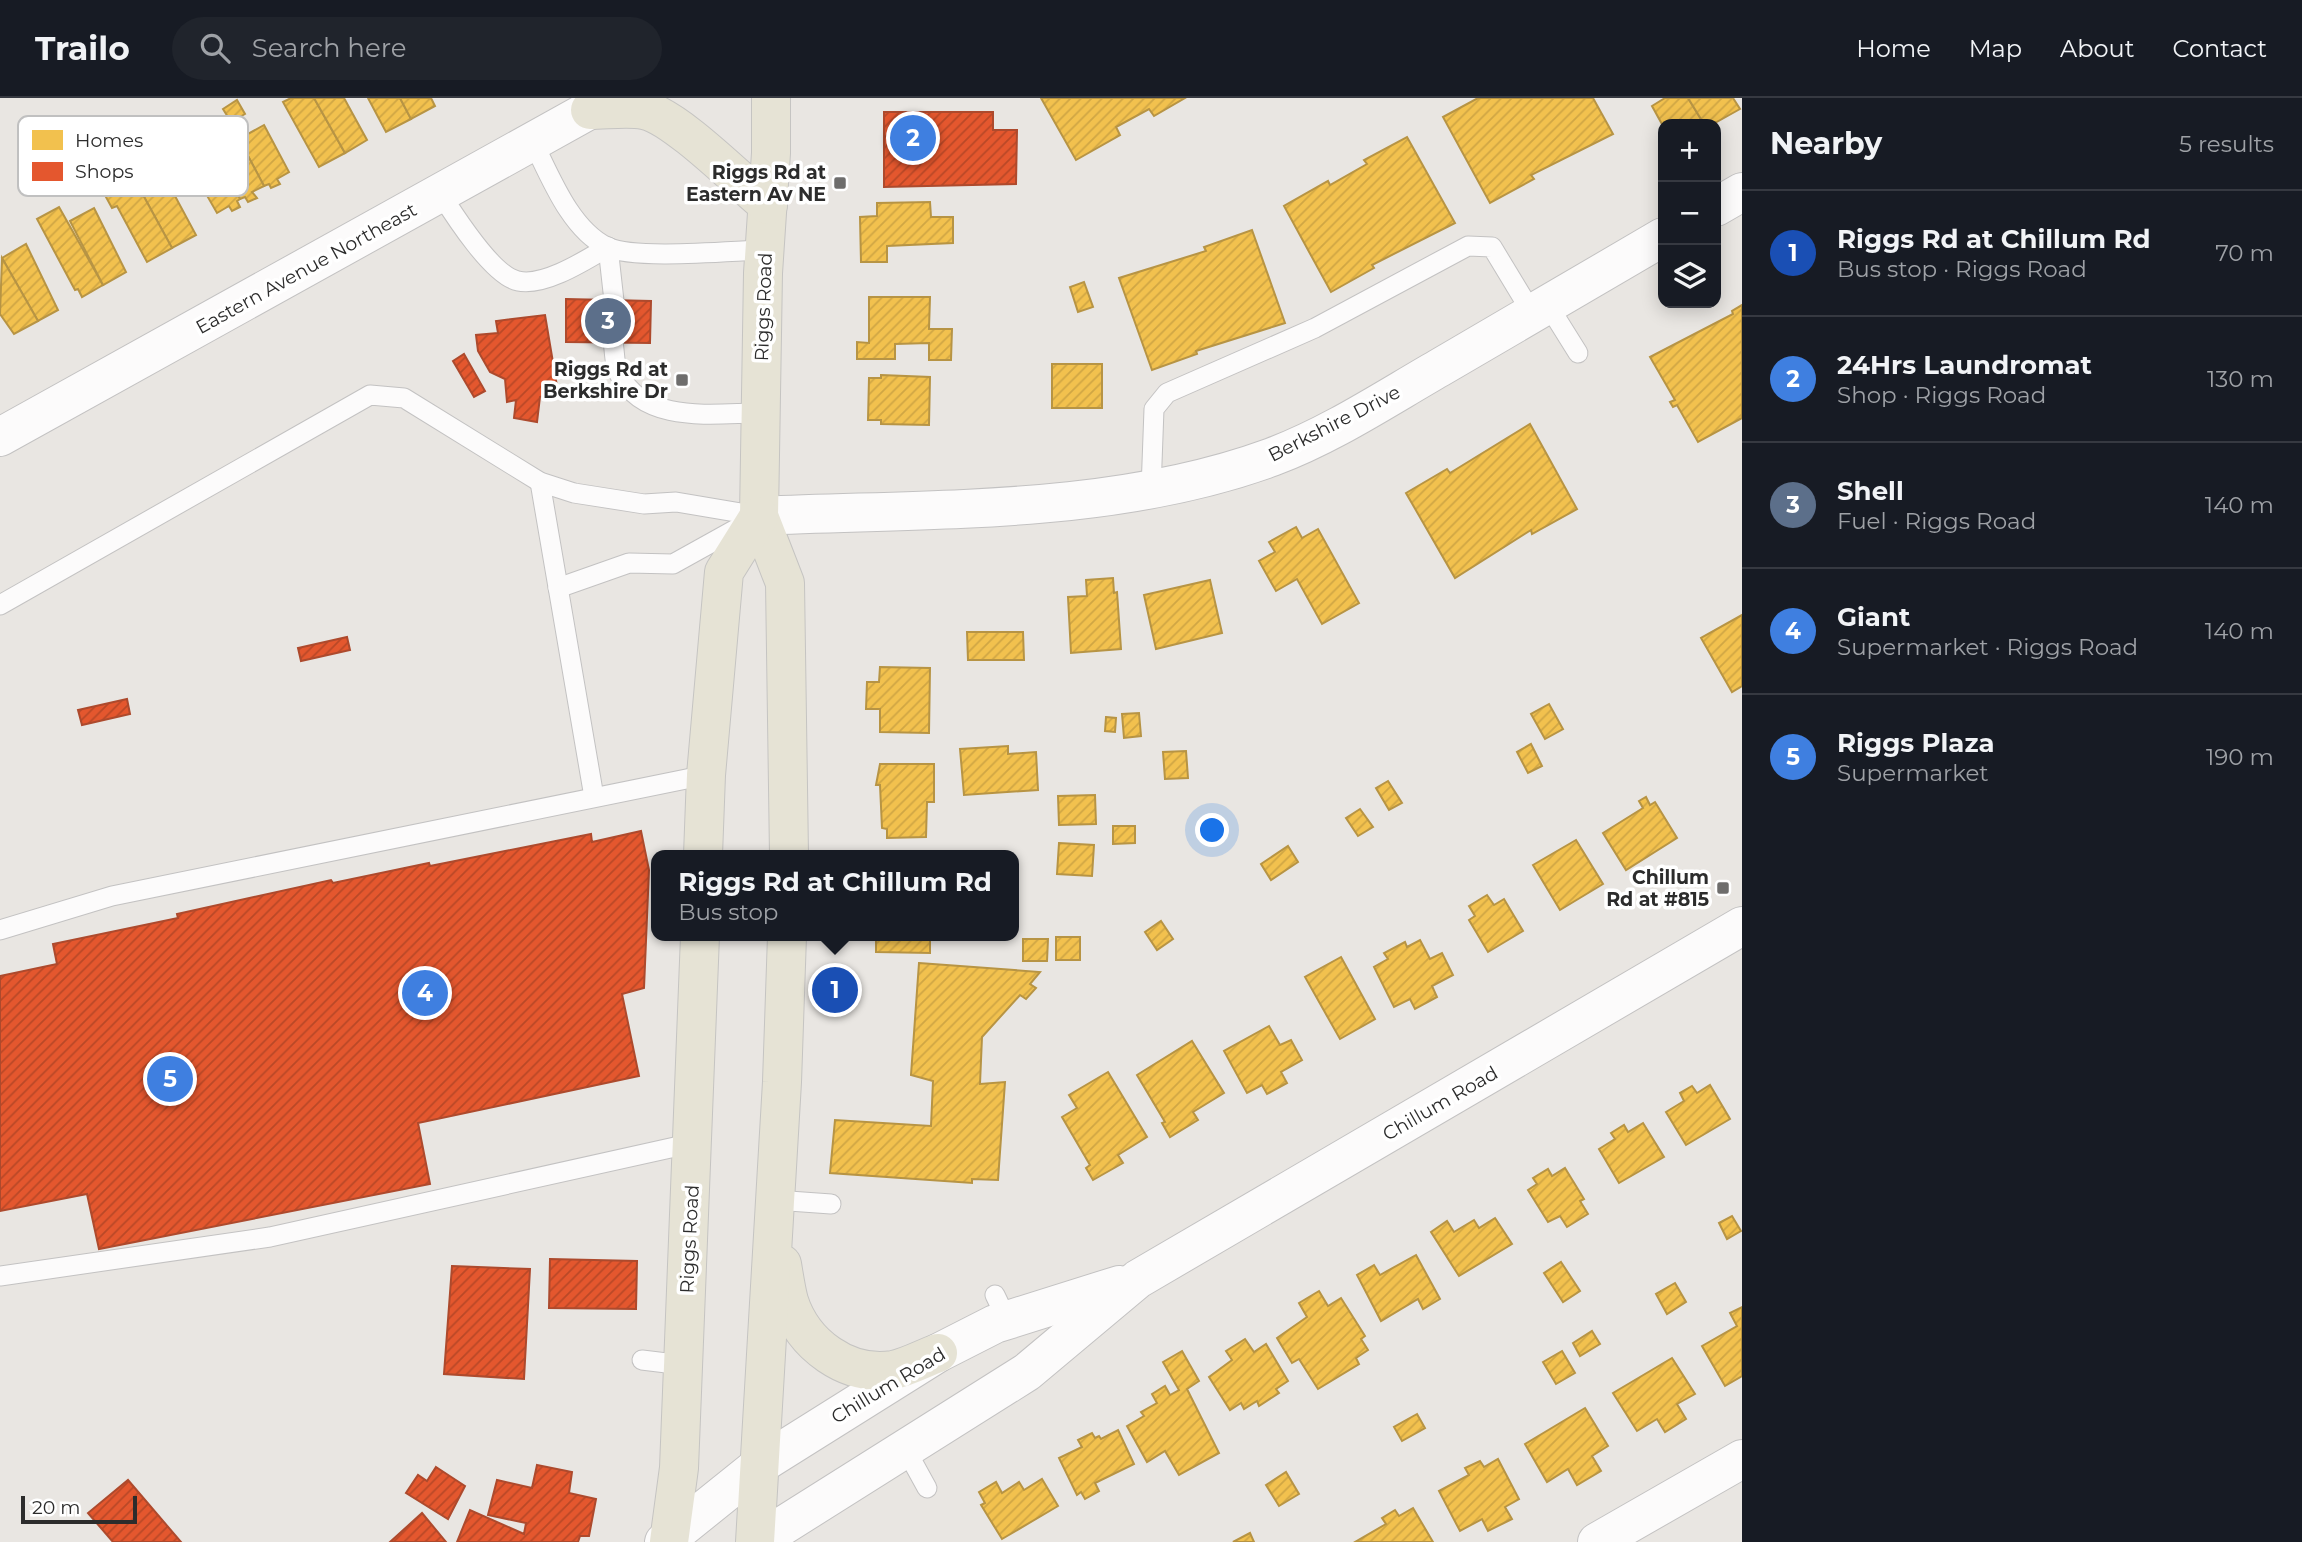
<!DOCTYPE html>
<meta charset="utf-8">
<style>
body{margin:0;font-family:Montserrat,sans-serif;background:#20242c;color:#f1f3f6}
.controls{position:absolute;right:21px;top:21px;display:grid;overflow:hidden;border-radius:14px;box-shadow:0 4px 18px #0003}
.controls button{width:63px;height:63px;display:grid;place-items:center;padding:0;border:0;border-bottom:2px solid #363941;background:#171b24;color:#f1f3f6;font:35px sans-serif}
.scale{position:absolute;left:21px;bottom:18px;width:116px;box-sizing:border-box;padding-left:7px;border:4px solid #2c2c2c;border-top:0;font-size:19px;line-height:24px;white-space:nowrap;color:#2c2c2c;-webkit-text-stroke:5px #fff;paint-order:stroke}
.you{position:absolute;left:1213px;top:733px;width:24px;height:24px;margin:-18px;border:5px solid #fff;border-radius:50%;background:#1a73e8;box-shadow:0 0 0 10px #1a73e833}
.badge{display:grid;place-items:center;width:46px;height:46px;border-radius:50%;background:#6e6d6c;color:#fff;font-size:23px;font-weight:700}
.pin{position:absolute;translate:-50% -50%;border:4px solid #fff;box-shadow:0 2px 7px #0006}
.popup{position:absolute;left:651px;top:752px;width:368px;height:91px;box-sizing:border-box;display:grid;place-content:center;border-radius:14px;background:#171b24;filter:drop-shadow(0 2px 5px #0005);font-size:23px;white-space:nowrap;color:#9ea1a6}
.popup b{font-size:26px;color:#f1f3f6}
.popup::after{content:'';position:absolute;left:50%;top:100%;margin-left:-14px;border:14px solid transparent;border-top-color:#171b24}
.list{margin:0;padding:0;list-style:none}
h2{display:flex;justify-content:space-between;align-items:center;height:91px;margin:0;padding:0 28px;font-size:30px}
h2 small{font-size:23px;font-weight:400;color:#9ea1a6}
.list li{display:grid;grid-template-columns:46px 1fr auto;gap:21px;align-items:center;box-sizing:border-box;height:126px;padding:0 28px;border-top:2px solid #363941}
.list b{display:block;font-size:26px;white-space:nowrap}
.list p{margin:0;font-size:23px;white-space:nowrap;color:#9ea1a6}
.list em{font-size:23px;font-style:normal;color:#9ea1a6}
.icon{flex:none;width:38px;height:38px;fill:none;stroke:currentColor;stroke-width:2;stroke-linecap:round;stroke-linejoin:round}
.map{position:relative;flex:none;width:1742px;height:1444px;overflow:hidden}
header{display:flex;align-items:center;gap:42px;box-sizing:border-box;height:98px;padding:0 35px;background:#171b24;border-bottom:2px solid #363941}
header strong{font-size:33px}
nav{display:flex;gap:38px;margin-inline-start:auto;font-size:24px}
.search{width:490px;height:63px;background:#20242c;display:flex;align-items:center;gap:18px;box-sizing:border-box;padding:0 24px;border-radius:38px;color:#9ea1a6;font-size:26px}
main{display:flex}
aside{flex:1;background:#171b24}
.map>svg:first-child{display:block}
.homes{fill:url(#homes-hatch);stroke:#b79444;stroke-width:2}
.shops{fill:url(#shops-hatch);stroke:#ad4a2d;stroke-width:2}
.lines{fill:none;stroke-linecap:round;stroke-linejoin:round}
.service-casing{stroke:#c3c2c2;stroke-width:21}
.minor-casing{stroke:#c3c2c2;stroke-width:40}
.tertiary-casing{stroke:#c3c2c2;stroke-width:40}
.secondary-casing{stroke:#c3c2c2;stroke-width:40}
.primary-casing{stroke:#c5c4c2;stroke-width:40}
.service{stroke:#fcfbfb;stroke-width:19}
.minor{stroke:#fcfbfb;stroke-width:38}
.tertiary{stroke:#fcfbfb;stroke-width:38}
.secondary{stroke:#fcfbfb;stroke-width:38}
.primary{stroke:#e6e3d5;stroke-width:38}
.poi-dot{fill:#6e6d6c;stroke:#fff;stroke-width:2.5}
.labels{text-anchor:middle;stroke-width:7;stroke-linejoin:round;paint-order:stroke}
.poi-label{font-size:19px;font-weight:bold;fill:#2c2c2c;stroke:#fff;text-anchor:end}
.street-label{font-size:19px;fill:#2c2c2c;stroke:#fff}
.key{fill:#fff;stroke:#c0c0c0;stroke-width:2}
.key-label{font-size:19px;fill:#2c2c2c}
</style>
<header>
<strong>Trailo</strong>
<div class="search"><svg class="icon" aria-label="search" viewBox="0 0 24 24"><circle cx="10" cy="10" r="6"/><path d="M15 15l6 6"/></svg>Search here</div>
<nav><a>Home</a><a>Map</a><a>About</a><a>Contact</a></nav>
</header>
<main>
<div class="map">
<svg width="1742" height="1444" viewBox="0 0 1742 1444">
<defs>
<pattern id="homes-hatch" width="6" height="6" patternUnits="userSpaceOnUse" patternTransform="scale(1.75)"><rect width="6" height="6" fill="#f2c14e"/><path d="M-1 1l2-2M0 6l6-6M5 7l2-2" fill="none" stroke="#d0a644"/></pattern>
<pattern id="shops-hatch" width="6" height="6" patternUnits="userSpaceOnUse" patternTransform="scale(1.75)"><rect width="6" height="6" fill="#e4572e"/><path d="M-1 1l2-2M0 6l6-6M5 7l2-2" fill="none" stroke="#b94827"/></pattern>
</defs>
<rect width="100%" height="100%" fill="#e9e6e2"/>
<g class="homes">
<path d="M291 0H314L345 55 319 69 283 4Z"/>
<path d="M314 0H344L367 42 345 55Z"/>
<path d="M368 0H400L411 21 386 34Z"/>
<path d="M400 0H431L435 8 411 21Z"/>
<path d="M1041 0H1185L1154 18 1149 11 1116 29 1120 37 1076 62Z"/>
<path d="M1478 0H1593L1613 36 1531 77 1534 81 1490 105 1443 19Z"/>
<path d="M1665 0H1688L1704 26 1663 28 1652 8Z"/>
<path d="M1688 0H1733L1740 11 1713 26H1704Z"/>
<path d="M237 2 245 16 231 24 223 11Z"/>
<path d="M264 27 289 74 277 81 280 86 271 90 269 86 264 88 239 41Z"/>
<path d="M1407 39 1455 125 1372 167 1374 170 1331 194 1284 108 1328 83 1330 87 1367 66 1364 62Z"/>
<path d="M239 41 264 88 252 94 257 100 248 104 245 99 240 101 216 54Z"/>
<path d="M206 43 240 101 237 103 240 109 232 113 229 108 217 115 190 68 194 66 187 53Z"/>
<path d="M161 72 196 137 172 150 137 86Z"/>
<path d="M128 76 134 87 137 86 172 150 147 164 117 108 112 110 101 90Z"/>
<path d="M930 104 931 119H953V145L887 148V164H861L860 119 877 118V105Z"/>
<path d="M59 109 103 187 82 199 78 191 75 192 37 121Z"/>
<path d="M94 110 126 174 103 187 70 123Z"/>
<path d="M1252 132 1285 225 1196 253 1197 256 1152 272 1119 180 1206 153 1204 149Z"/>
<path d="M26 146 58 212 38 223 2 160Z"/>
<path d="M2 160 38 223 14 236 0 216Z"/>
<path d="M1084 184 1093 209 1078 214 1070 189Z"/>
<path d="M869 199H930L929 231H952L951 262H929V245L895 246V261H857V244L869 245Z"/>
<path d="M1742 207V320L1698 344 1677 307 1673 309 1670 304 1675 302 1650 259 1733 216 1732 213Z"/>
<rect x="1052" y="266" width="50" height="44"/>
<path d="M881 277 930 279 929 327 881 326V322H868L869 280H881Z"/>
<path d="M1530 326 1577 411 1532 436 1531 432 1455 480 1406 395 1447 371 1450 375Z"/>
<path d="M1296 429 1302 440 1318 431 1359 505 1322 526 1297 481 1276 493 1259 463 1275 454 1269 444Z"/>
<path d="M1113 480 1114 495 1117 494 1121 551 1071 555 1068 499 1087 498 1086 482Z"/>
<path d="M1210 482 1222 535 1156 551 1144 497Z"/>
<path d="M1742 517V588L1732 594 1701 540Z"/>
<path d="M967 534H1023L1024 562H968Z"/>
<path d="M880 569 930 570 929 635 880 634V611H866L867 584H879Z"/>
<path d="M1549 606 1563 631 1545 641 1531 616Z"/>
<path d="M1139 615 1141 638 1124 640 1122 616Z"/>
<path d="M1106 619 1116 620 1115 634 1105 633Z"/>
<path d="M1531 646 1542 668 1528 675 1517 654Z"/>
<path d="M1008 648V656L1036 654 1038 692 964 697 960 651Z"/>
<path d="M1186 653 1188 680 1165 681 1163 654Z"/>
<path d="M880 666H934V704H927L926 739 887 740V731L882 730 880 687H876Z"/>
<path d="M1388 683 1402 705 1389 712 1376 690Z"/>
<path d="M1095 697 1096 726 1059 727 1058 698Z"/>
<path d="M1646 699 1650 707 1655 704 1677 740 1626 772 1603 735 1643 710 1639 703Z"/>
<path d="M1360 711 1373 729 1358 738 1346 720Z"/>
<path d="M1113 728H1135V745L1113 746Z"/>
<path d="M1576 742 1603 786 1560 812 1533 767Z"/>
<path d="M1059 745 1094 747 1092 778 1057 776Z"/>
<path d="M1288 748 1298 764 1271 782 1261 766Z"/>
<path d="M1487 797 1494 807 1504 801 1523 833 1488 854 1469 822 1475 818 1469 808Z"/>
<path d="M1161 823 1173 841 1157 852 1145 834Z"/>
<path d="M876 838H930V855L876 854Z"/>
<rect x="1056" y="839" width="24" height="23"/>
<path d="M1023 841H1048L1047 863H1023Z"/>
<path d="M1420 842 1430 861 1442 855 1453 877 1432 888 1437 899 1415 911 1410 901 1394 909 1374 869 1388 861 1384 855 1405 844 1407 849Z"/>
<path d="M1341 859 1375 921 1340 941 1305 879Z"/>
<path d="M919 865 1040 874 1030 886 1036 890 1026 901 1020 897 982 939 980 986 1005 984 998 1082 972 1081V1085L830 1075 835 1022 931 1028 933 983 911 977Z"/>
<path d="M1269 928 1280 947 1291 942 1302 962 1281 974 1287 985 1267 996 1262 987 1247 995 1224 953Z"/>
<path d="M1192 943 1224 995 1193 1014 1198 1022 1170 1039 1162 1025 1165 1024 1137 977Z"/>
<path d="M1108 974 1147 1039 1118 1057 1123 1065 1093 1082 1086 1070 1090 1067 1062 1019 1077 1010 1069 997Z"/>
<path d="M1710 987 1730 1021 1686 1047 1666 1014 1684 1003 1680 995 1692 988 1697 995Z"/>
<path d="M1643 1025 1664 1059 1619 1085 1599 1051 1615 1041 1611 1035 1624 1027 1628 1034Z"/>
<path d="M1565 1070 1584 1101 1580 1103 1588 1116 1567 1129 1560 1118 1548 1124 1528 1092 1537 1086 1533 1080 1548 1071 1552 1078Z"/>
<path d="M1732 1118 1741 1133 1727 1141 1719 1125Z"/>
<path d="M1495 1120 1512 1146 1459 1178 1431 1134 1447 1123 1454 1134 1474 1122 1479 1130Z"/>
<path d="M1416 1157 1440 1201 1423 1211 1418 1201 1381 1223 1357 1177 1374 1167 1380 1177Z"/>
<path d="M1561 1164 1580 1193 1563 1204 1544 1175Z"/>
<path d="M1675 1185 1686 1204 1667 1216 1656 1196Z"/>
<path d="M1319 1193 1328 1208 1341 1200 1365 1238 1361 1241 1368 1252 1356 1260 1359 1266 1318 1291 1299 1261 1292 1265 1277 1240 1307 1219 1299 1205Z"/>
<path d="M1742 1209V1278L1725 1288 1702 1248 1737 1228 1730 1215Z"/>
<path d="M1592 1233 1600 1246 1580 1258 1573 1245Z"/>
<path d="M1245 1241 1254 1254 1266 1246 1288 1283 1276 1291 1279 1295 1259 1308 1257 1303 1244 1311 1241 1305 1230 1312 1209 1279 1232 1262 1226 1253Z"/>
<path d="M1182 1253 1199 1283 1187 1291 1219 1355 1179 1377 1165 1353 1147 1364 1127 1328 1144 1318 1141 1314 1157 1305 1152 1296 1165 1288 1170 1297 1179 1292 1163 1264Z"/>
<path d="M1562 1253 1575 1275 1556 1286 1543 1264Z"/>
<path d="M1672 1260 1695 1296 1677 1306 1686 1321 1665 1334 1657 1321 1637 1333 1613 1295Z"/>
<path d="M1585 1310 1608 1348 1592 1358 1601 1373 1577 1387 1568 1371 1547 1384 1525 1346Z"/>
<path d="M1417 1316 1425 1330 1402 1343 1394 1329Z"/>
<path d="M1118 1332 1134 1366 1095 1385 1099 1393 1085 1401 1081 1394 1077 1397 1059 1360 1082 1349 1078 1342 1092 1335 1095 1340 1099 1338 1101 1341Z"/>
<path d="M1498 1361 1519 1401 1505 1409 1512 1421 1488 1433 1482 1421 1460 1433 1439 1393 1469 1377 1465 1370 1480 1363 1484 1369Z"/>
<path d="M1286 1374 1299 1396 1279 1408 1266 1387Z"/>
<path d="M1042 1381 1058 1408 1002 1441 981 1407 985 1405 979 1394 996 1384 1002 1395 1019 1384 1024 1392Z"/>
<path d="M1413 1410 1433 1444H1355L1386 1426 1382 1420 1395 1412 1399 1418Z"/>
<path d="M1250 1435 1254 1444H1233Z"/>
</g>
<g class="shops">
<path d="M884 14H993V32H1017L1016 86 884 89Z"/>
<path d="M566 201 651 203 650 245 566 244Z"/>
<path d="M545 217 558 294 540 299 537 324 514 320 516 302 507 304 505 281 490 274 478 253 476 237 498 235 496 223Z"/>
<path d="M464 256 485 293 474 299 453 263Z"/>
<path d="M347 539 350 552 301 563 298 550Z"/>
<path d="M127 601 130 616 82 627 78 612Z"/>
<path d="M641 733 649 772 644 890 622 896 639 978 418 1025 430 1086 99 1151 87 1096 0 1113V878L57 866 53 846 178 820 177 816 331 782 333 785 429 765 430 768 591 736 592 744Z"/>
<path d="M550 1161 637 1163 636 1211 549 1210Z"/>
<path d="M452 1168 530 1171 524 1281 444 1276Z"/>
<path d="M537 1367 572 1374 569 1395 596 1401 589 1438H580L578 1444H457L470 1412 524 1436 526 1425 488 1417 497 1382 532 1390Z"/>
<path d="M436 1369 465 1388 448 1421 406 1395 418 1377 427 1383Z"/>
<path d="M128 1382 181 1444H113L88 1415Z"/>
<path d="M422 1415 446 1444H390Z"/>
</g>
<g class="lines">
<defs>
<g id="service">
<path d="M533 44C550 78 570 131 607 149 635 162 730 153 765 152"/>
<path d="M440 95C454 117 493 178 518 183 544 189 586 162 608 149"/>
<path d="M608 149 614 203"/>
<path d="M1548 207 1578 255"/>
<path d="M613 244C615 254 614 268 619 276 645 327 714 315 761 315"/>
<path d="M540 384 594 699"/>
<path d="M1151 392 1154 311 1167 295 1315 230 1468 148 1492 149 1532 215"/>
<path d="M558 490 629 465 673 466 745 426"/>
<path d="M0 507 370 297 404 300 540 384 574 395 644 406 676 404 759 418"/>
<path d="M0 832 112 798 706 677"/>
<path d="M775 1102 831 1106"/>
<path d="M0 1178 270 1139 693 1045"/>
<path d="M995 1197 1007 1222"/>
<path d="M642 1262 683 1267"/>
<path d="M905 1350 927 1390"/>
</g>
<g id="minor">
<path d="M1716 109 1742 94"/>
<path d="M759 418C929 410 1111 418 1272 359 1331 337 1385 301 1439 270 1514 226 1589 183 1663 139"/>
<path d="M1597 1444 1742 1361"/>
</g>
<g id="tertiary">
<path d="M0 339 611 0"/>
<path d="M761 1366 938 1255 995 1226 1119 1187"/>
<path d="M757 1444 1027 1274 1138 1181 1742 828"/>
</g>
<path id="secondary" d="M664 1444 761 1366"/>
<g id="primary">
<path d="M771 0V55L763 175 759 418 785 485 789 757"/>
<path d="M590 12C607 12 628 9 644 12 675 18 740 84 768 107"/>
<path d="M703 757 706 677 724 474 759 418"/>
<path d="M782 1166C784 1178 786 1192 789 1203 803 1247 847 1279 893 1272 908 1269 924 1260 938 1255"/>
<path d="M669 1444 679 1370 700 838"/>
<path d="M755 1444 782 984 787 838"/>
</g>
</defs>
<use href="#service" class="service-casing"/>
<use href="#minor" class="minor-casing"/>
<use href="#tertiary" class="tertiary-casing"/>
<use href="#secondary" class="secondary-casing"/>
<use href="#primary" class="primary-casing"/>
<use href="#service" class="service"/>
<use href="#minor" class="minor"/>
<use href="#tertiary" class="tertiary"/>
<use href="#secondary" class="secondary"/>
<use href="#primary" class="primary"/>
</g>
<g class="poi-dot">
<rect x="833" y="78" width="14" height="14" rx="3.5"/>
<rect x="675" y="275" width="14" height="14" rx="3.5"/>
<rect x="1716" y="783" width="14" height="14" rx="3.5"/>
</g>
<g class="labels">
<g class="poi-label">
<text x="826" y="81">Riggs Rd at<tspan x="826" dy="22">Eastern Av NE</tspan></text>
<text x="668" y="278">Riggs Rd at<tspan x="668" dy="22">Berkshire Dr</tspan></text>
<text x="1709" y="786">Chillum<tspan x="1709" dy="22">Rd at #815</tspan></text>
</g>
<g class="street-label">
<text transform="translate(306 170) rotate(-29)" y="7">Eastern Avenue Northeast</text>
<text transform="translate(763 209) rotate(-88)" y="7">Riggs Road</text>
<text transform="translate(1334 325) rotate(-27)" y="7">Berkshire Drive</text>
<text transform="translate(1440 1005) rotate(-30)" y="7">Chillum Road</text>
<text transform="translate(689 1141) rotate(-87)" y="7">Riggs Road</text>
<text transform="translate(888 1287) rotate(-31)" y="7">Chillum Road</text>
</g>
</g>
<rect x="18" y="18" width="230" height="80" rx="10" class="key"/>
<rect x="32" y="32" width="31" height="20" fill="#f2c14e"/>
<rect x="32" y="64" width="31" height="19" fill="#e4572e"/>
<g class="key-label">
<text x="75" y="49">Homes</text>
<text x="75" y="80">Shops</text>
</g>
</svg>
<div class="controls">
<button>+</button>
<button>−</button>
<button><svg class="icon" aria-label="layers" viewBox="0 0 24 24"><path d="M12 4l9 5-9 5-9-5zM3 14l9 5 9-5"/></svg></button>
</div>
<div class="scale">20 m</div>
<div class="you"></div>
<div class="pin badge" style="left:835px;top:892px;background:#1a4fb4">1</div>
<div class="popup"><b>Riggs Rd at Chillum Rd</b>Bus stop</div>
<div class="pin badge" style="left:913px;top:40px;background:#3f7fe0">2</div>
<div class="pin badge" style="left:608px;top:223px;background:#5c6f8a">3</div>
<div class="pin badge" style="left:425px;top:895px;background:#3f7fe0">4</div>
<div class="pin badge" style="left:170px;top:981px;background:#3f7fe0">5</div>
</div>
<aside>
<h2>Nearby<small>5 results</small></h2>
<ul class="list">
<li><span class="badge" style="background:#1a4fb4">1</span><div><b>Riggs Rd at Chillum Rd</b><p>Bus stop · Riggs Road</p></div><em>70 m</em></li>
<li><span class="badge" style="background:#3f7fe0">2</span><div><b>24Hrs Laundromat</b><p>Shop · Riggs Road</p></div><em>130 m</em></li>
<li><span class="badge" style="background:#5c6f8a">3</span><div><b>Shell</b><p>Fuel · Riggs Road</p></div><em>140 m</em></li>
<li><span class="badge" style="background:#3f7fe0">4</span><div><b>Giant</b><p>Supermarket · Riggs Road</p></div><em>140 m</em></li>
<li><span class="badge" style="background:#3f7fe0">5</span><div><b>Riggs Plaza</b><p>Supermarket</p></div><em>190 m</em></li>
</ul>
</aside>
</main>
